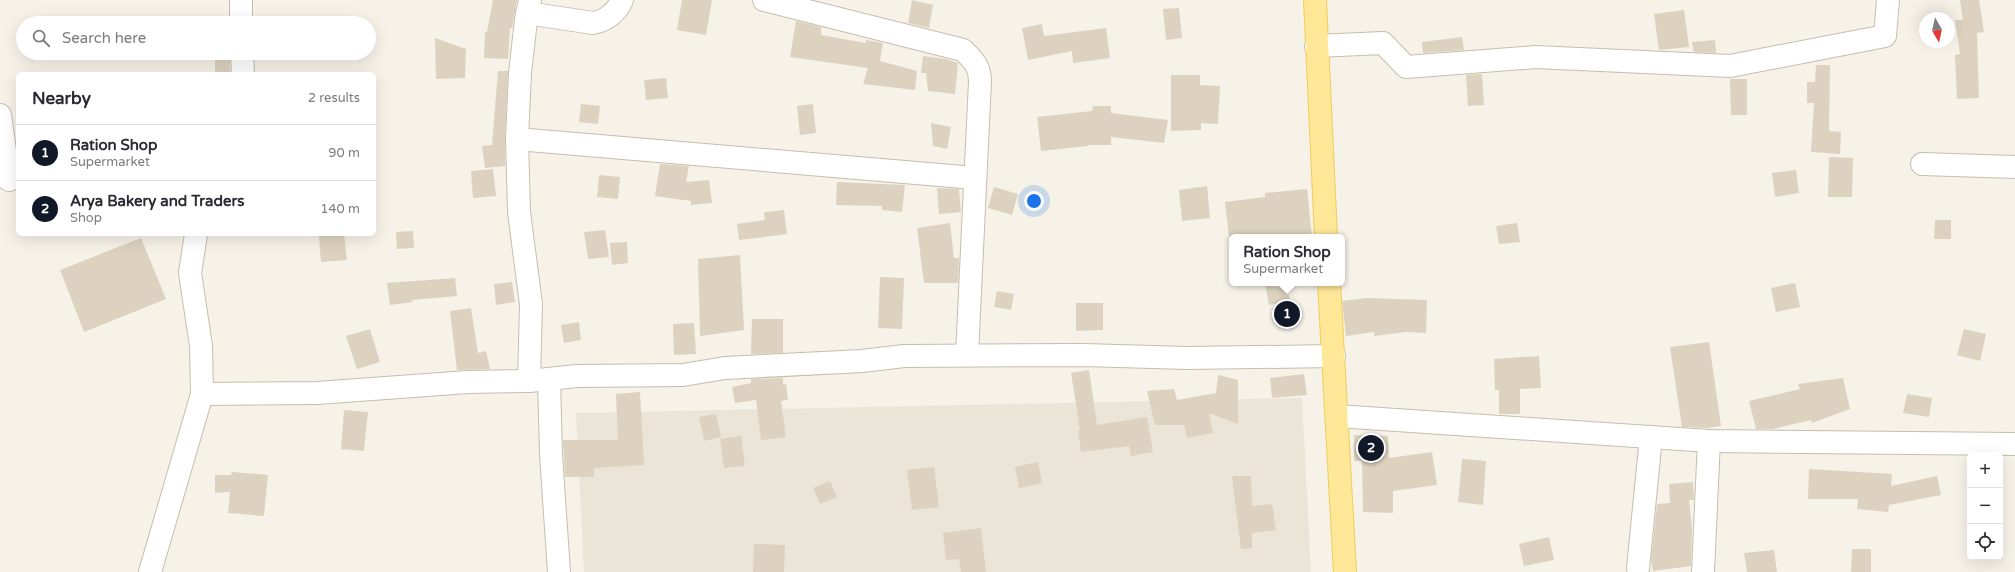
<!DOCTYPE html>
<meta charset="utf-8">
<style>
body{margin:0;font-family:"Varela Round",sans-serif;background:#f7f7f7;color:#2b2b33}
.controls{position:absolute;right:12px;bottom:12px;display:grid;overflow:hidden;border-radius:6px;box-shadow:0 4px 16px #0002}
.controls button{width:36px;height:36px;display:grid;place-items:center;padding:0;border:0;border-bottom:1px solid #e1e1e2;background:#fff;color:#2b2b33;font:20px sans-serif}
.compass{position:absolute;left:1919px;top:12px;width:36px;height:36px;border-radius:50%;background:#fff;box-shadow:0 4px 16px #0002;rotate:171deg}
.you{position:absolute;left:1034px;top:201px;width:14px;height:14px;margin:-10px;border:3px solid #fff;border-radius:50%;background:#1a73e8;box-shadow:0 0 0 6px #1a73e833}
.badge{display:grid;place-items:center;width:26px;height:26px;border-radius:50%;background:#111827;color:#fff;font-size:13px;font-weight:700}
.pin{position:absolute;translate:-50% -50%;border:2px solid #fff;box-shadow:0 1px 4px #0006}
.popup{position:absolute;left:1229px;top:234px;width:116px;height:52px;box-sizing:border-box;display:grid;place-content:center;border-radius:6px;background:#fff;filter:drop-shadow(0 1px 3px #0005);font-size:13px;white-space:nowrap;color:#7c7c81}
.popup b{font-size:15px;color:#2b2b33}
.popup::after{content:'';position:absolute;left:50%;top:100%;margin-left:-8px;border:8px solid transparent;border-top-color:#fff}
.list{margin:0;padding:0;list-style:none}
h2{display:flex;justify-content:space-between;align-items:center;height:52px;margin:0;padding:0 16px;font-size:17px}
h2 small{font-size:13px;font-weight:400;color:#7c7c81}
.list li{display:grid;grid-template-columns:26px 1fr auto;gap:12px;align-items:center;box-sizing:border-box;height:56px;padding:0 16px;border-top:1px solid #e1e1e2}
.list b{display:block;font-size:15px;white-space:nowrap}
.list p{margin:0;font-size:13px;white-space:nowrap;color:#7c7c81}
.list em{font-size:13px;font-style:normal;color:#7c7c81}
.icon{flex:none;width:22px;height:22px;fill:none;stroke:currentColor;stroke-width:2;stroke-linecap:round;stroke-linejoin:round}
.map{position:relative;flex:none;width:2015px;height:572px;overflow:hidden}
.search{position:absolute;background:#fff;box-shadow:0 4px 16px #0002;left:16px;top:16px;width:360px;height:44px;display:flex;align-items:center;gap:10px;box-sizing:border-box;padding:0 14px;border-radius:22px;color:#7c7c81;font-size:15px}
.panel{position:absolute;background:#fff;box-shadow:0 4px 16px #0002;left:16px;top:72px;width:360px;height:164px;border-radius:6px}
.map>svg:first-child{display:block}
.residential{fill:#eae5d6}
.building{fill:#dcd2bf}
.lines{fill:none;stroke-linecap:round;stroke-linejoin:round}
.minor-casing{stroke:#c5beac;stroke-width:24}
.major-casing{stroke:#f1cc5b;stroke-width:24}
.minor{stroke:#fff;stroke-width:22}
.major{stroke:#ffe798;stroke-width:22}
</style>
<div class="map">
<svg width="2015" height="572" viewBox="0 0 2015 572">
<rect width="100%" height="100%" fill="#f6f2e8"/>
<path class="residential" d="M1302 398 1311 572H584L576 413Z"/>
<g class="building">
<path d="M493 0H517L512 28H510L508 59 484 58 485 32H487Z"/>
<path d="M682 0H712L706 35 677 30Z"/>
<path d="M912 0 933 5 929 28 908 23Z"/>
<path d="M1960 0H1979L1984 32 1977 33 1979 98 1957 99 1955 55 1960 54 1955 20H1963Z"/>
<path d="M1179 8 1182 38 1166 40 1163 9Z"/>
<path d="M1684 10 1689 47 1659 50 1654 14Z"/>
<path d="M796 21 821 27V35L866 43V40L883 43 880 61 917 71 915 90 863 84 868 68 790 57Z"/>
<path d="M1042 24 1044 36 1106 28 1110 58 1073 63 1072 51 1028 60 1022 28Z"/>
<path d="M1462 37 1464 50 1423 53 1422 42Z"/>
<path d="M435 38 466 49 465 78 436 79Z"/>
<path d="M1715 40 1716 53 1694 52 1692 42Z"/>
<rect x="215" y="53" width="15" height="21"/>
<path d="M923 56 946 59 958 63 955 94 928 91 926 73H921Z"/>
<path d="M1816 65H1830L1829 131 1841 132 1840 154 1811 152 1814 103H1807V82H1815Z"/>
<path d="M498 71H508L505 138V166L485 168 482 146 492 145Z"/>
<path d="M1482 74 1484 105 1468 106 1466 75Z"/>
<path d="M1171 75H1200V85L1220 86 1218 124 1201 123V130L1171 131Z"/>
<path d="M666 78 668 98 646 100 644 80Z"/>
<path d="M1730 79H1747V115H1731Z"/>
<path d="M581 104 600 106 598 124 579 122Z"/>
<path d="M813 104 816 133 800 135 797 106Z"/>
<path d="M1093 106H1111V113L1168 120 1164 143 1111 137V145H1088V146L1041 151 1037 117 1092 111Z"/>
<path d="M931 123 951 127 947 149 933 146Z"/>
<path d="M1829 157 1853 158 1852 197H1828Z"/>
<path d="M660 164 689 166 686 182 709 180 712 203 691 205V201L655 196Z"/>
<path d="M493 169 496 196 473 198 471 171Z"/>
<path d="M1796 170 1799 193 1775 197 1772 173Z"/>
<path d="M599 175 620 177 618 199 597 197Z"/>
<path d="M837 182 905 185 902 212 882 210V206L836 205Z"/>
<path d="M1207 186 1210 218 1182 221 1179 190Z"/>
<path d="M994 187 1018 194 1012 215 988 208Z"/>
<path d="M937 188 959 189 961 212 939 214Z"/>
<path d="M1307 189 1312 237H1229L1225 202 1265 197V193Z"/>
<path d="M784 210 787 234 739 240 737 224 765 220 764 212Z"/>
<path d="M1935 220H1951V239H1934Z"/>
<path d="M950 223 954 258H959L958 283H924L917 228Z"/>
<path d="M1517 223 1520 242 1499 244 1496 226Z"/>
<path d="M605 230 609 257 588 259 584 232Z"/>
<path d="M413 231 414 248 397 249 396 232Z"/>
<path d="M344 234 347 260 321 262 319 236Z"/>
<path d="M141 238 166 299 84 332 60 270Z"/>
<path d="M627 242 628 263 612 265 610 243Z"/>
<path d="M740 255 744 330 700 336 698 259Z"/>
<path d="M880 277 904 278 902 329 878 328Z"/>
<path d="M455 278 457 296 412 300 413 302 390 305 387 283Z"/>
<path d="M512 282 515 302 496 305 494 284Z"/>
<path d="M1265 283H1286L1290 301 1269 305Z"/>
<path d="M1795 283 1800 307 1776 312 1771 288Z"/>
<path d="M997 291 1014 294 1011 310 994 307Z"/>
<path d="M1366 298 1427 300 1426 333 1406 332 1374 336V332L1346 336 1342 301Z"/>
<path d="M1076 303H1103V330L1076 331Z"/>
<path d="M471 308 478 353 486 351 490 369 457 370 450 311Z"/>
<path d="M752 319H783V353L751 354Z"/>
<path d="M579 322 581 340 564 343 561 325Z"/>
<path d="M694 323 696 354 674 355 673 324Z"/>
<path d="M370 329 380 362 357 369 346 336Z"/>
<path d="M1964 329 1986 334 1980 361 1957 355Z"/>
<path d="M1709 342 1721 426 1707 428 1682 427 1670 347Z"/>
<path d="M1539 356 1541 388 1520 389V414H1499V390H1495L1494 359Z"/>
<path d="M1089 370 1097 425 1147 417 1153 452 1131 456 1129 446 1081 452 1078 430H1080L1071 373Z"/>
<path d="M1304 374 1307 395 1272 398 1270 378Z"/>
<path d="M1218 375 1238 380V424L1209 413 1213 433 1187 438 1184 425H1155L1147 391 1174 389 1177 400 1216 393Z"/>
<path d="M783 378V385L786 384 788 400 781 401 786 437 761 440 756 400 735 403 732 387 751 383V379Z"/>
<path d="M1843 378 1850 409 1812 423 1811 420 1773 429H1756L1749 401 1800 389 1798 384Z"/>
<path d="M640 392 644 465 594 468V477H565L563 440H618L616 394Z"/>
<path d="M1907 394 1932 398 1929 417 1903 413Z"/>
<path d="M344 410 368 412 364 451 341 449Z"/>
<path d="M716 414 721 437 704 441 699 417Z"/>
<path d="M1354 435 1388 436 1389 458 1432 452 1437 485 1393 491V513L1363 512 1362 461H1354Z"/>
<path d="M741 436 745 466 724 468 720 439Z"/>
<path d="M1462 459 1486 461 1483 505 1458 502Z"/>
<path d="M1038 462 1042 483 1019 488 1015 467Z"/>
<path d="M934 467 939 507 912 510 907 470Z"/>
<path d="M1809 469 1892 474 1891 486 1937 476 1941 495 1889 505 1888 512 1857 509 1858 499H1808Z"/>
<path d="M232 472 268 475 264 516 228 513 230 492 215 493V475H231Z"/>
<path d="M1232 476H1251L1252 506 1272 504 1276 530 1252 533V548L1241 549Z"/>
<path d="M830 481 837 497 820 504 813 488Z"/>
<path d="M1693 482 1694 500H1689L1692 529 1691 566 1653 571 1651 560 1657 504 1670 503 1669 484Z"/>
<path d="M981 528 986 572H961L959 559 946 560 943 533Z"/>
<path d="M1549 537 1554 560 1524 566 1519 544Z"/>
<path d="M754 544 785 545 784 572H753Z"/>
<path d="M1852 549H1871V572H1851Z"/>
<path d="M1774 550 1777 572H1747L1744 553Z"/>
</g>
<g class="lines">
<defs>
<g id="minor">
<path d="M241 0V23"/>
<path d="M764 0 963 50C973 60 980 66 980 81L967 355"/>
<path d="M527 13 593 23C606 21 617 12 622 0"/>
<path d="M1316 46 1383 43 1406 67 1536 57 1730 66 1885 36 1888 0"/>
<path d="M242 53 243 74"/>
<path d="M0 115 9 180"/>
<path d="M517 139 975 178"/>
<path d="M1922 164 2015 167"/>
<path d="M549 379 551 455 559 572"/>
<path d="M529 381 531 304 519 212 517 139 520 73 526 20 530 0"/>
<path d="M202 394 317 393 468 382 529 381 577 376 683 375 725 368 862 361 904 356 1083 355 1188 358 1334 356"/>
<path d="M1337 416 1709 441 2015 444"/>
<path d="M1638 568 1651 437"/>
<path d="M150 572 202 394 201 346 190 273 196 234"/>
<path d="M1703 572 1709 441"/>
</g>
<g id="major">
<path d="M1315 0 1326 237"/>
<path d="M1329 283 1345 572"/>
</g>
</defs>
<use href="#minor" class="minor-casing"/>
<use href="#major" class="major-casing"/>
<use href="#minor" class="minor"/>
<use href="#major" class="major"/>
</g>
</svg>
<div class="controls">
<button>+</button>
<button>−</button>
<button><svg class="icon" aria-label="locate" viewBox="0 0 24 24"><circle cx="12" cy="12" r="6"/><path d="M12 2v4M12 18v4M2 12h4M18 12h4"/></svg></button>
</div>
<svg class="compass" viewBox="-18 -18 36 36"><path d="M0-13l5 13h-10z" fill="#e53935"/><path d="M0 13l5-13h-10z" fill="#7c7c81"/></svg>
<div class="you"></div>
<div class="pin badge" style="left:1287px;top:314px">1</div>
<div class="popup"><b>Ration Shop</b>Supermarket</div>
<div class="pin badge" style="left:1371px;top:448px">2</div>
<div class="search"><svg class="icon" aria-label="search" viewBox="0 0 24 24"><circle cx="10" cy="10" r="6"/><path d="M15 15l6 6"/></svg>Search here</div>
<section class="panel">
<h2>Nearby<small>2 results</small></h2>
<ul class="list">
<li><span class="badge">1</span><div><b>Ration Shop</b><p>Supermarket</p></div><em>90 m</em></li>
<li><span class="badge">2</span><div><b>Arya Bakery and Traders</b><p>Shop</p></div><em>140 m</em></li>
</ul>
</section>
</div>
